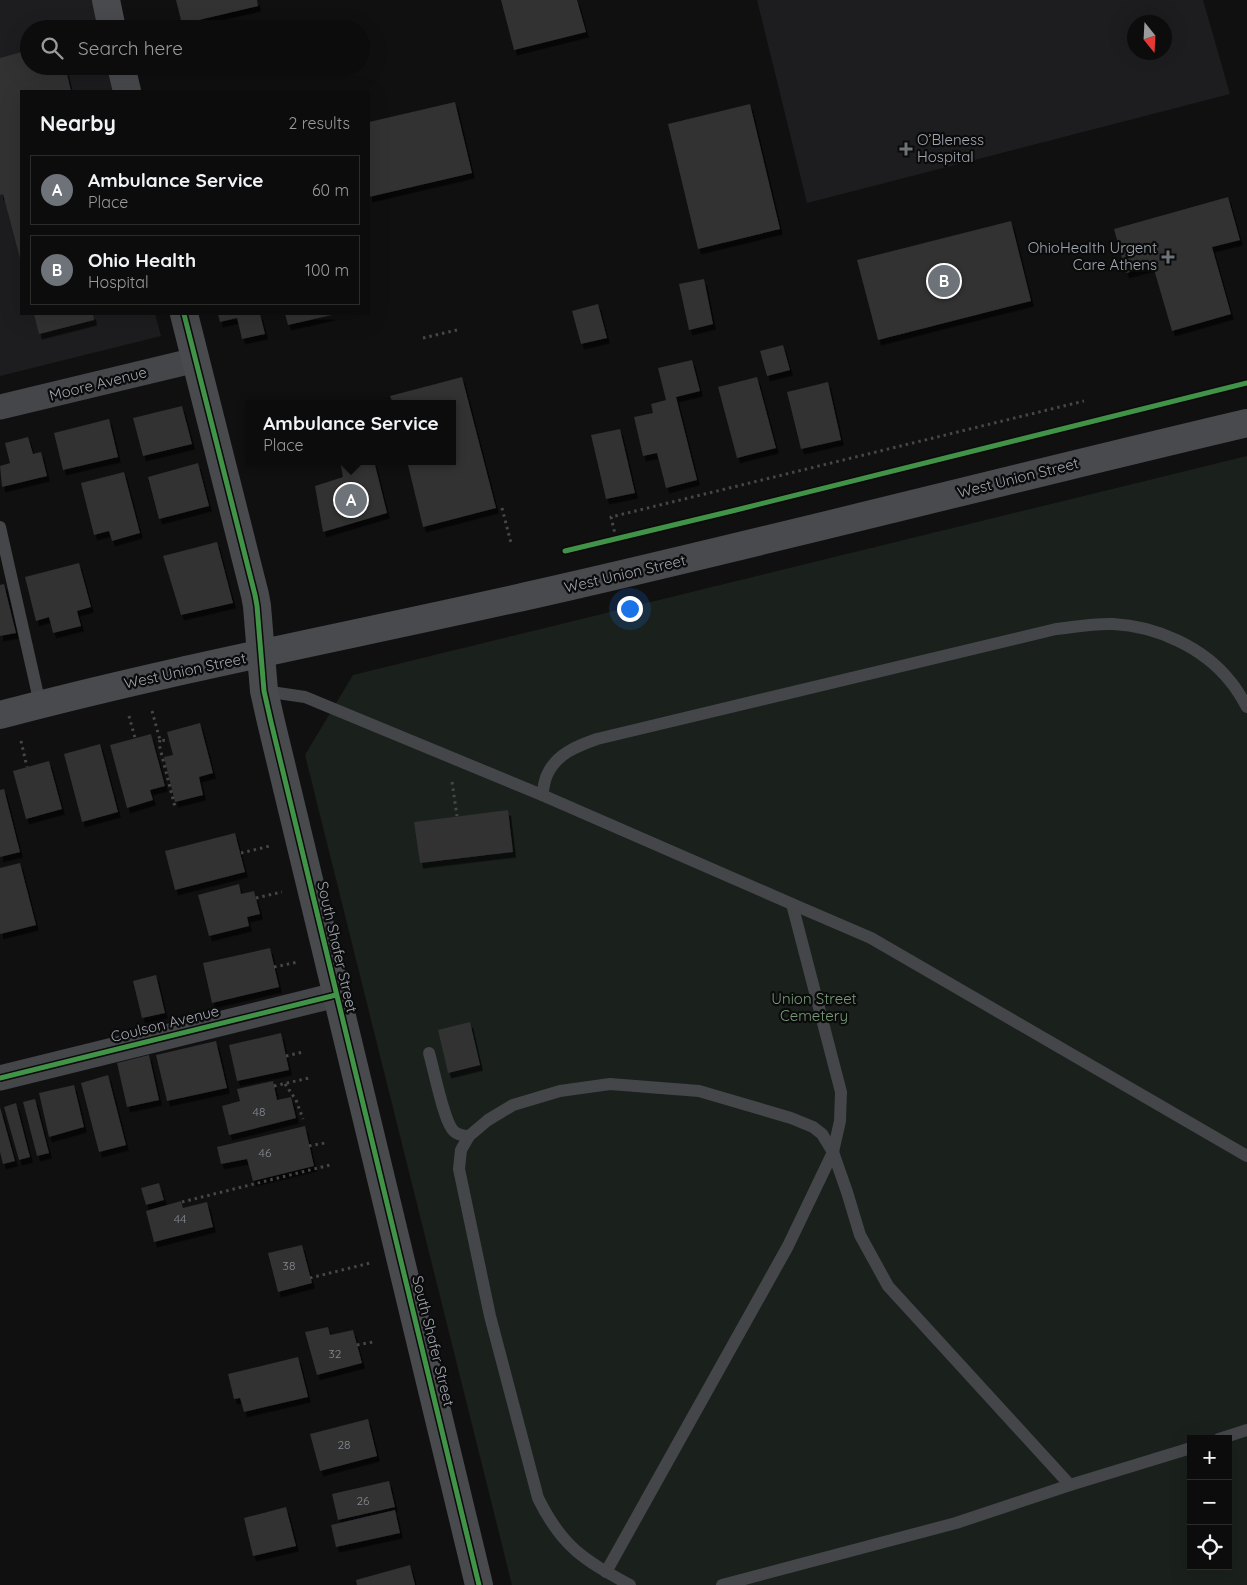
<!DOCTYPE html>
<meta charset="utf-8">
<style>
body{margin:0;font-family:Quicksand,sans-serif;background:#151515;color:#f1f3f6}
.controls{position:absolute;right:15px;bottom:15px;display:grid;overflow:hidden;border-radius:0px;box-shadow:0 5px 20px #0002}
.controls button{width:45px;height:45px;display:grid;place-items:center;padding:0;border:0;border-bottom:1px solid #2c2c2d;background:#0c0c0c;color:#f1f3f6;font:25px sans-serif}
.compass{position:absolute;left:1127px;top:15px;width:45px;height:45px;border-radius:50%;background:#0c0c0c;box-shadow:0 5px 20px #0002;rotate:162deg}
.you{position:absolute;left:629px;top:608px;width:18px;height:18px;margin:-12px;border:4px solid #fff;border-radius:50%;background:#1a73e8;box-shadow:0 0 0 8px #1a73e833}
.badge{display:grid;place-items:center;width:32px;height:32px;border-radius:50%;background:#6e7279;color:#fff;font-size:16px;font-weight:700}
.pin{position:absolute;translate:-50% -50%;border:2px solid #fff;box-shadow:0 1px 5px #0006}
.popup{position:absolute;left:246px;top:400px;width:210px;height:65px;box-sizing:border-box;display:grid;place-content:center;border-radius:0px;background:#0c0c0c;filter:drop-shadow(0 1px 4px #0005);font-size:16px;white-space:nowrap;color:#9a9b9d}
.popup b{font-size:19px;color:#f1f3f6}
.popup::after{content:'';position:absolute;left:50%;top:100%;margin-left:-10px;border:10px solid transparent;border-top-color:#0c0c0c}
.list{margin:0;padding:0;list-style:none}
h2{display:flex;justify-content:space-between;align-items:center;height:65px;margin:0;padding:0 20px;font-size:21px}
h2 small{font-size:16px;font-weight:400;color:#9a9b9d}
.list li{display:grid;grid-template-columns:32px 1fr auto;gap:15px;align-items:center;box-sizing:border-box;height:70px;margin:0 10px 10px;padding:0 10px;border:1px solid #2c2c2d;border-radius:0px}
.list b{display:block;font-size:19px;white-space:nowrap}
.list p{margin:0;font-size:16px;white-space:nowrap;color:#9a9b9d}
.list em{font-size:16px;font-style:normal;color:#9a9b9d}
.icon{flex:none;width:28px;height:28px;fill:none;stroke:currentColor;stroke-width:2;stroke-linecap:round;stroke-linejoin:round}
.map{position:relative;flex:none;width:1247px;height:1585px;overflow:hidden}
.search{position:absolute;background:#0c0c0c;box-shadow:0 5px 20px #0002;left:20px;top:20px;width:350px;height:55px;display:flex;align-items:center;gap:12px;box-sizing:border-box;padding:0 18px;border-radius:28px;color:#9a9b9d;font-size:19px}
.panel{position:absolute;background:#0c0c0c;box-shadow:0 5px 20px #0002;left:20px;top:90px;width:350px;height:225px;border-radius:0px}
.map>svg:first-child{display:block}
.built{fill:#1d1d1f;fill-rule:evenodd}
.green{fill:#1a201b;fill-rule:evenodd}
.building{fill:#303133;filter:url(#shadow)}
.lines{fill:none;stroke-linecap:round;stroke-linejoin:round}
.path{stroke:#46474a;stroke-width:3;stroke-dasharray:2.5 4;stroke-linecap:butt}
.lane{stroke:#444649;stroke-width:12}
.street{stroke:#444649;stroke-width:25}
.secondary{stroke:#484a4d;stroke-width:28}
.cycleway-casing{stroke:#0b0b0c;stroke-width:8}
.cycleway{stroke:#419447;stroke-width:5}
.poi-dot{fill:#6e7279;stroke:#0b0b0c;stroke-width:2}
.labels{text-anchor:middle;stroke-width:4.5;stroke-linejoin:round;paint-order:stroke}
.number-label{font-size:12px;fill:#858a92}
.poi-label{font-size:15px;fill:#a1a7b1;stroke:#0b0b0c;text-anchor:start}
.street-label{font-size:15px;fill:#a1a7b1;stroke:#0b0b0c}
.park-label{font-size:15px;fill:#799b79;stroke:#0b0b0c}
</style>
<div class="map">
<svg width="1247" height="1585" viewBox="0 0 1247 1585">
<defs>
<filter id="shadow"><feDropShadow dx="3" dy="5.5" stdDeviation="0" flood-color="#0009"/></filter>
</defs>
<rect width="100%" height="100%" fill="#101010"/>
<g class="built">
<path d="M0 0H106L112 29H29V66H121L120 91H21V314H155L161 336 0 376Z"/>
<path d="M757 0H1203L1230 94 807 203ZM1134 22H1164V52H1134Z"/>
</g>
<path class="green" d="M1247 456V1585H512L305 755 353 675ZM1191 1439H1228V1566H1191Z"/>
<g class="building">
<path d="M176 0H257L258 6 182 24Z"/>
<path d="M501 0H577L586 32 514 50Z"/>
<path d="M29 50V66H65L71 91H21V262L3 194 0 195V58Z"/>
<path d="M455 102 472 173 369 197V122Z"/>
<path d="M750 104 780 229 698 249 668 124Z"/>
<path d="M1228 197 1240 240 1212 247 1231 314 1172 331 1153 266 1126 273 1114 229Z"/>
<path d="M1011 221 1031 301 878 340 857 260Z"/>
<path d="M704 279 713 324 689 330 679 284Z"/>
<path d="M598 304 607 338 581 344 572 311Z"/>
<path d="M34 314H93L94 320 39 334Z"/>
<path d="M218 314H260L265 334 242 339 237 318 220 322Z"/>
<path d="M285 314H332V315L288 325Z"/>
<path d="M783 345 790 370 767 376 760 351Z"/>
<path d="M692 360 700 391 676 397 697 480 666 488 657 453 643 456 634 417 653 413 651 404 666 400 658 368Z"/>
<path d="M462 377 496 508 423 527 407 461H452V404H393L390 396Z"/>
<path d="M757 377 776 448 737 458 718 387Z"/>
<path d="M828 382 841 440 801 449 787 392Z"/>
<path d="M182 406 192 444 143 456 133 418Z"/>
<path d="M109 419 118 457 63 470 54 433Z"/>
<path d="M620 429 635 493 606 499 591 435Z"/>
<path d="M28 437 33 454 41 452 47 476 2 487 0 466 10 463 5 443Z"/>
<path d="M340 461H374L387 513 323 532 315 486 343 477Z"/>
<path d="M198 463 209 506 159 519 148 477Z"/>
<path d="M124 472 140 533 112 541 109 531 94 535 81 483Z"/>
<path d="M217 542 233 603 181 615 163 556Z"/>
<path d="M79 563 91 607 77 611 81 626 53 633 49 617 36 621 25 577Z"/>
<path d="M4 584 16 633 0 636V585Z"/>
<path d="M200 723 213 773 199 777 203 795 175 802 164 757 173 755 167 732Z"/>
<path d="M151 734 165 786 150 790 153 800 127 808 110 745Z"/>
<path d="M100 744 118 812 82 822 64 754Z"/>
<path d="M49 761 62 809 26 819 13 771Z"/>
<path d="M4 789 20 852 0 857V790Z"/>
<path d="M508 810 513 852 420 863 414 822Z"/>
<path d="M235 833 245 872 175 890 165 851Z"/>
<path d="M20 863 36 925 0 934V868Z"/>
<path d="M239 884 241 894 254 891 260 914 247 917 249 926 209 936 198 895Z"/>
<path d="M270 948 279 987 212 1003 203 963Z"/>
<path d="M156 975 165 1013 142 1018 133 981Z"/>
<path d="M470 1022 480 1065 448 1073 438 1030Z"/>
<path d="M281 1033 289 1070 237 1081 229 1045Z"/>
<path d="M216 1041 227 1088 167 1101 156 1055Z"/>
<path d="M149 1055 159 1100 127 1107 117 1063Z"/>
<path d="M108 1075 126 1145 99 1152 81 1083Z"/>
<path d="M273 1081 277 1100 291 1097 296 1118 229 1135 222 1106 240 1101 237 1089Z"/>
<path d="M74 1085 84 1127 49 1137 39 1093Z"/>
<path d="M35 1099 49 1153 37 1156 23 1102Z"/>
<path d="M16 1103 30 1157 19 1160 4 1107Z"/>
<path d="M0 1107 15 1161 3 1164 0 1152Z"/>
<path d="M305 1126 314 1166 253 1181 247 1159 221 1164 217 1147Z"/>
<path d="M159 1183 164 1200 146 1205 141 1188Z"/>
<path d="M181 1201 183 1208 207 1202 213 1227 154 1242 146 1211Z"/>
<path d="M302 1245 312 1283 278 1292 268 1253Z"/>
<path d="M328 1327 330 1335 353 1330 362 1363 317 1375 305 1332Z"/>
<path d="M298 1357 308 1397 244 1412 240 1398 234 1399 228 1374Z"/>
<path d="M368 1419 377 1456 320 1471 310 1434Z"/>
<path d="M389 1481 395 1507 338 1520 332 1494Z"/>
<path d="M286 1507 296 1546 253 1556 244 1518Z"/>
<path d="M395 1510 400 1533 336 1547 331 1525Z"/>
<path d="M410 1565 415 1585H357L356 1580Z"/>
</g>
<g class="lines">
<g class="path">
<path d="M423 338 457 330"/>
<path d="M502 508 511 543"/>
<path d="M616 538 611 517 1084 401"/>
<path d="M152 711 160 740 169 741"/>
<path d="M129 716 135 738"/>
<path d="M160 740 159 744 175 807"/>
<path d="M21 741 27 767"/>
<path d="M452 782 457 816"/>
<path d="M241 853 270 846"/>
<path d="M256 898 282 892"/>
<path d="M274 967 298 962"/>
<path d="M286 1056 303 1052"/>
<path d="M285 1084 296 1100 303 1119"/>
<path d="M274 1086 309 1078"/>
<path d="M309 1146 325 1143"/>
<path d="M182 1202 330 1165"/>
<path d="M310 1278 370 1263"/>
<path d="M357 1345 373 1342"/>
</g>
<g class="lane">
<path d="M0 527 40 704"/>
<path d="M264 691 305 697 542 795 792 904 841 1092 840 1121 833 1152 788 1246 606 1572"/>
<path d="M542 795C544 788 544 781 547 775 556 754 577 746 597 739L1056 629C1075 627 1094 623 1113 624 1156 626 1203 647 1230 681 1237 689 1242 698 1247 707"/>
<path d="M792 904 871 938 1247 1156"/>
<path d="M429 1053C434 1070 443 1117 452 1129 455 1134 463 1136 469 1136"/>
<path d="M1219 1439 1247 1430"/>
<path d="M630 1585C584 1560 562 1547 538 1498L490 1316 459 1169 461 1150 469 1136 488 1120 513 1105 560 1091 610 1084 699 1091 791 1118 813 1127 822 1134 833 1152 847 1192 860 1235 888 1286 1070 1485 1191 1448"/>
<path d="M722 1585 956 1523 1070 1485"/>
</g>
<g class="street">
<path d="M0 407 196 360"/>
<path d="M0 1078 336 995"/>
</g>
<g class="secondary">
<path d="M106 0 112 29"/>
<path d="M121 66 127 91"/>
<path d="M184 314 255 595 257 606 264 691 271 722 479 1585"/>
<path d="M0 715C189 665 381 630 571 586 797 534 1022 476 1247 423"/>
</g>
<defs>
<g id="cycleway">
<path d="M184 314 255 595 257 606 264 691 271 722 479 1585"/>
<path d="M565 551 732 511 1247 383"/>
<path d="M0 1078 336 995"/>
</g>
</defs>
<use href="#cycleway" class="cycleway-casing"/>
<use href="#cycleway" class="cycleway"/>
</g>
<g class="poi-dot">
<path d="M903.5 141.5h5v5h5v5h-5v5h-5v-5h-5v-5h5z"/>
<path d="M1165.5 249.5h5v5h5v5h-5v5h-5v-5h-5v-5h5z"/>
</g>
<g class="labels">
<g class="number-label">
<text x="259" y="1116">48</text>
<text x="265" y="1157">46</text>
<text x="180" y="1223">44</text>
<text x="289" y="1270">38</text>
<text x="335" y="1358">32</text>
<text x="344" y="1449">28</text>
<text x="363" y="1505">26</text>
</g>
<g class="poi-label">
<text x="917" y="145">O’Bleness<tspan x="917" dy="17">Hospital</tspan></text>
<text x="1157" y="253" text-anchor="end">OhioHealth Urgent<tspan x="1157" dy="17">Care Athens</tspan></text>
</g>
<g class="street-label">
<text transform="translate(98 384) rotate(-14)" y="5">Moore Avenue</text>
<text transform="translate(1018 478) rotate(-14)" y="5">West Union Street</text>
<text transform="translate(625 574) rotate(-13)" y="5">West Union Street</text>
<text transform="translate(185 671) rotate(-12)" y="5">West Union Street</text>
<text transform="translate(337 947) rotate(77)" y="5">South Shafer Street</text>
<text transform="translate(165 1024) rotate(-14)" y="5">Coulson Avenue</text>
<text transform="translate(433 1341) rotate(76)" y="5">South Shafer Street</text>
</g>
<g class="park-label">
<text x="814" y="1004">Union Street<tspan x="814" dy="17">Cemetery</tspan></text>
</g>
</g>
</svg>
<div class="controls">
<button>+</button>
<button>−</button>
<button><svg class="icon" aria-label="locate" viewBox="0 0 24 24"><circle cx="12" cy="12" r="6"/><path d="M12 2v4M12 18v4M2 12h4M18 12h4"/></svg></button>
</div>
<svg class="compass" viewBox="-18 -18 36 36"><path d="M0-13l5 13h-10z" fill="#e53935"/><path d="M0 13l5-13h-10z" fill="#9a9b9d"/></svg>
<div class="you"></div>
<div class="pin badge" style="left:351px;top:500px">A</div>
<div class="popup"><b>Ambulance Service</b>Place</div>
<div class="pin badge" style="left:944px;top:281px">B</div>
<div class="search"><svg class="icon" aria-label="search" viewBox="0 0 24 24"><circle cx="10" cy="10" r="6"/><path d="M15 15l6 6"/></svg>Search here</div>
<section class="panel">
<h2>Nearby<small>2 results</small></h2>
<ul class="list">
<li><span class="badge">A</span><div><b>Ambulance Service</b><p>Place</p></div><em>60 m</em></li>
<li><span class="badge">B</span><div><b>Ohio Health</b><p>Hospital</p></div><em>100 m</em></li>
</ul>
</section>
</div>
